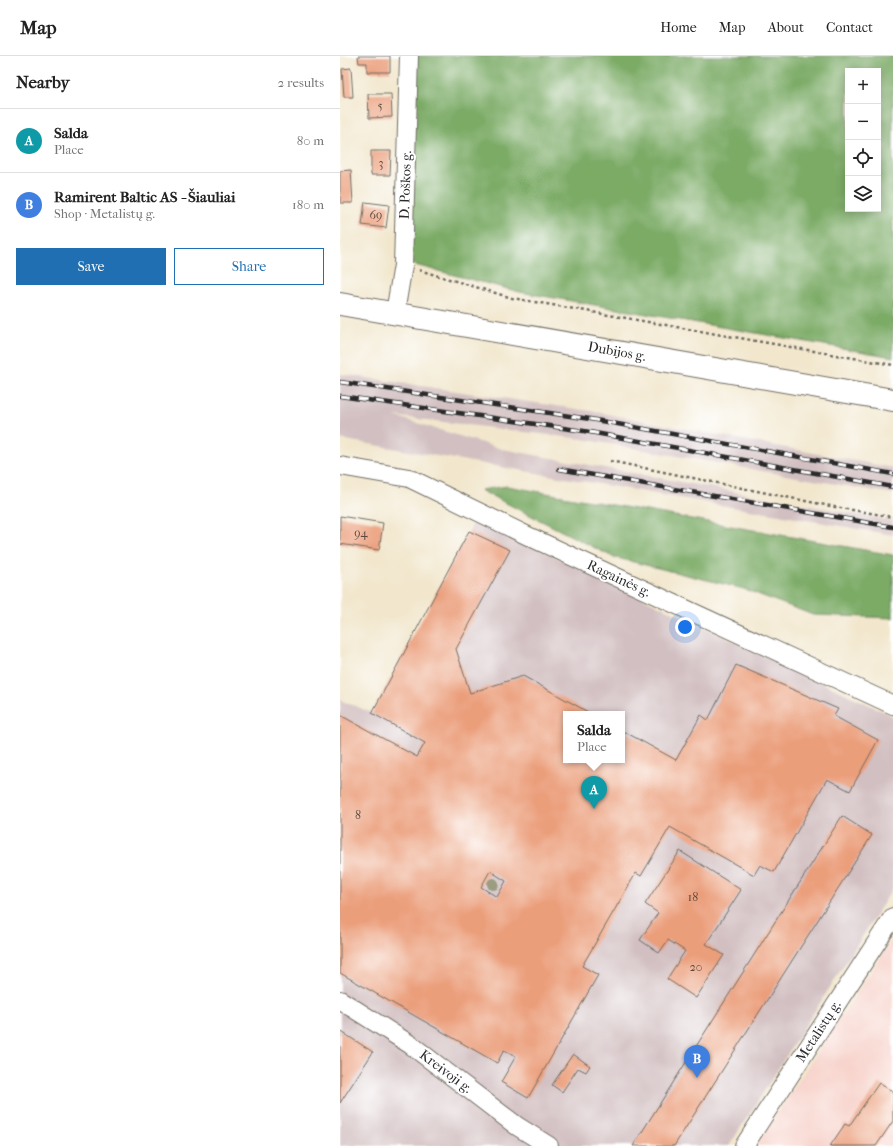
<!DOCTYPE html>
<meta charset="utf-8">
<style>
body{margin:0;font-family:"IM FELL French Canon",serif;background:#f2f2f2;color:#222}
.controls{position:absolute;right:12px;top:12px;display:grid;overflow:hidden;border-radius:0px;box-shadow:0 2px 10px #0003}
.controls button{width:36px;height:36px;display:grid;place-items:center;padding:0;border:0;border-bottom:1px solid #e0e0e0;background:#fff;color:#222;font:20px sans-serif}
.you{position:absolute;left:345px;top:571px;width:14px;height:14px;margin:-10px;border:3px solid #fff;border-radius:50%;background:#1a73e8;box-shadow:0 0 0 6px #1a73e833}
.badge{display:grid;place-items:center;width:26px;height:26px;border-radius:50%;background:#1f6fb2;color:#fff;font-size:13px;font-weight:700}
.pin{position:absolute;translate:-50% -33px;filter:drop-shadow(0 1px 2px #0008)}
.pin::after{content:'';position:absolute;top:21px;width:14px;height:12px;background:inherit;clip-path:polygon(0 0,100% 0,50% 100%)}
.popup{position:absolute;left:223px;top:655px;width:62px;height:52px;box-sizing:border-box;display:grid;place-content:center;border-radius:0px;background:#fff;filter:drop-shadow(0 1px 3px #0005);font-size:13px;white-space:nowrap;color:#767676}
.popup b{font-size:15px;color:#222}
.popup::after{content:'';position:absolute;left:50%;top:100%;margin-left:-8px;border:8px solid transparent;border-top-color:#fff}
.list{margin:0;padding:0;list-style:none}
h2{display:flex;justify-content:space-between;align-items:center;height:52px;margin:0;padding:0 16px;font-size:17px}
h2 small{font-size:13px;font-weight:400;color:#767676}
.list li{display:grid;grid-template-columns:26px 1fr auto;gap:12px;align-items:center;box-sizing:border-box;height:64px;padding:0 16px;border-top:1px solid #e0e0e0}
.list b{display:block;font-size:15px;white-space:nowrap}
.list p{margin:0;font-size:13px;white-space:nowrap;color:#767676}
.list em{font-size:13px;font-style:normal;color:#767676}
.actions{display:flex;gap:8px;padding:12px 16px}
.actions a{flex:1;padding:9px 0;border:1px solid #1f6fb2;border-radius:0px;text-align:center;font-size:14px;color:#1f6fb2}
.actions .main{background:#1f6fb2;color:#fff}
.icon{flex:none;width:22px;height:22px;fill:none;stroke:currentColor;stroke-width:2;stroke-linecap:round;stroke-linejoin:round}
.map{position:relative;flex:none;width:553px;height:1090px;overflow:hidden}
header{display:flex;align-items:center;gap:24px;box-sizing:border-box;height:56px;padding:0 20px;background:#fff;border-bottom:1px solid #e0e0e0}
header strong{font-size:19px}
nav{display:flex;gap:22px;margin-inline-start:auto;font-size:14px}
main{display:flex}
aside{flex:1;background:#fff}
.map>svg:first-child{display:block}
.built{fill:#f7d1c9}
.industrial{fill:#d2bfc1;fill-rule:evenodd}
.forest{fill:#7cab66;stroke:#546b48;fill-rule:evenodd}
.building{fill:#eb9e7a;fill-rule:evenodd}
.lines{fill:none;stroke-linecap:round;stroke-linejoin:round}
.minor-casing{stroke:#716d64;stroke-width:20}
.primary-casing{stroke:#716d64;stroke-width:24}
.path{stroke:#716d64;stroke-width:2.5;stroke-dasharray:3 3;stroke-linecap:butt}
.minor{stroke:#fff;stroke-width:18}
.primary{stroke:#fff;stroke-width:22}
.rail-casing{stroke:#2b2b2b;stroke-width:4.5}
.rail{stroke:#fff;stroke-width:3;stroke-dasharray:9;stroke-linecap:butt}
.tree{fill:#9a9d82}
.labels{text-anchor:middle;stroke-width:4;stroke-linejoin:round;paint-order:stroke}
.number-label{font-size:12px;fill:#5b483f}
.street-label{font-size:14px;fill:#2b2b2b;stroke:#fff}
</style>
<header>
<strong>Map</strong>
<nav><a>Home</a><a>Map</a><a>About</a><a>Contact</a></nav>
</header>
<main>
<aside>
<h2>Nearby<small>2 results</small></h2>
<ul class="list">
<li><span class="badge" style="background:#0f9aa8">A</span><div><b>Salda</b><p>Place</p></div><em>80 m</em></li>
<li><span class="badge" style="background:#3f7fe0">B</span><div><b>Ramirent Baltic AS - Šiauliai</b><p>Shop · Metalistų g.</p></div><em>180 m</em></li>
</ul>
<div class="actions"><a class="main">Save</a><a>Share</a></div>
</aside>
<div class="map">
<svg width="553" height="1090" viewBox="0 0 553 1090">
<rect width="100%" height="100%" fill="#fff"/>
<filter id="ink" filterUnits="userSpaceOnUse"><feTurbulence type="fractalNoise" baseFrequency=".025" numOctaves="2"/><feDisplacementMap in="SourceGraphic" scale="8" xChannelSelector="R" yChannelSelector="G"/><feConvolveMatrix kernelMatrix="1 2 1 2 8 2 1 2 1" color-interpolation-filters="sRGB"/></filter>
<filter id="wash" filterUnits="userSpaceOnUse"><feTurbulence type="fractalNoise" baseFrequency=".012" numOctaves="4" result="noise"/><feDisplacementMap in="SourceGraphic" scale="16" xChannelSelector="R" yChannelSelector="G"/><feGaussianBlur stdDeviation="0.9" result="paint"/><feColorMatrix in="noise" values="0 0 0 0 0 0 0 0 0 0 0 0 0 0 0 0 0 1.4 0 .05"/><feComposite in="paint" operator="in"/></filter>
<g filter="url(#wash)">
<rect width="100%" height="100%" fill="#f2e7cd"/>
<path class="built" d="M553 882V1090H416Z"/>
<g class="industrial">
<path d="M0 318 251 355 553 412V438L242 383 54 360 162 393 553 465V479L0 383Z"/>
<path d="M134 466 186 487 553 660V832L389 1090H0V644L32 657ZM226 658H282V704H226Z"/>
</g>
<g class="forest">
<path d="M69 0H553V301L180 236 63 206ZM508 15H538V153H508Z"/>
<path d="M167 430 553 499V562L473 559 404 533 273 501 140 434Z"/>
</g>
<g id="blocks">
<g class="building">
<path d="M18 0H50V16H27V7H19Z"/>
<path d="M11 12 13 41H4L2 13Z"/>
<path d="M28 38H51L52 61 29 62Z"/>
<path d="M31 95H51L50 119H31Z"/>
<path d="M11 114 13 147H0V115Z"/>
<path d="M25 146 49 149 46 172 22 169Z"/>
<path d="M0 460 43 467 39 494 0 488Z"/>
<path d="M129 475 170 494 116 593 130 637 183 620 248 656 249 658H226V704H282V677L285 676 336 704 361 659 368 664 396 609 498 653 494 660 538 684 510 735 487 723 434 816 420 809 414 819 330 771 301 820 296 817 242 910 258 919 188 1042 161 1026 176 1000 164 994 157 1007 0 917V659L77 701 85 687 32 657ZM150 815 166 825 157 841 141 831Z"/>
<path d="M502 760 532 779 334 1090H293Z"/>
<path d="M340 795 401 834 366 888 384 899 356 942 327 923 345 895 328 884 319 897 300 884 318 857 305 848Z"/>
<path d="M0 975 33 996 0 1047Z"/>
<path d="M233 998 250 1010 246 1016 238 1012 222 1036 212 1029Z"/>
<path d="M539 1027 553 1036V1065L536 1090H490L505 1068 509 1070Z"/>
</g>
</g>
</g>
<g filter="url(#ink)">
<use href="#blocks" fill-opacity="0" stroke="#716d64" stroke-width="1"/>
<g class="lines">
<defs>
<g id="minor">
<path d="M55 257 63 209 69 0"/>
<path d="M0 410 69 422 188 480 553 649"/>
<path d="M0 944 71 989 177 1070 209 1090"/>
<path d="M404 1090 553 861"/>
</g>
<path id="primary" d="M0 248 553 344"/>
</defs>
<use href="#minor" class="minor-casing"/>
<use href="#primary" class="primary-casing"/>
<g class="path">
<path d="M79 214 172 242 553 309"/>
<path d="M270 405 495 451 553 461"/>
</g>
<use href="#minor" class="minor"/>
<use href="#primary" class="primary"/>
<defs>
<g id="rail">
<path d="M0 326 250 363 553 418"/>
<path d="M0 340 244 375 553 431"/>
<path d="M219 413 553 471"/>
</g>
</defs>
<use href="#rail" class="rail-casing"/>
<use href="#rail" class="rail"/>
</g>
<circle class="tree" cx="153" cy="828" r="6"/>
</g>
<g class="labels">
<g class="number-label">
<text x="40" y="54">5</text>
<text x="41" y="111">3</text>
<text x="36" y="163">69</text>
<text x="21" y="481">94</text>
<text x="18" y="763">8</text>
<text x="353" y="845">18</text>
<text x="356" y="915">20</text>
</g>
<g class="street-label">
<text transform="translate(65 129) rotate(-88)" y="5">D. Poškos g.</text>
<text transform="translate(277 295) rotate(10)" y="5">Dubijos g.</text>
<text transform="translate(279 522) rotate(25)" y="5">Ragainės g.</text>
<text transform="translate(478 975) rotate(-57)" y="5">Metalistų g.</text>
<text transform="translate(106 1015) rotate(37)" y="5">Kreivoji g.</text>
</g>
</g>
</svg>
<div class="controls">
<button>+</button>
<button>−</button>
<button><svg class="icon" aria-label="locate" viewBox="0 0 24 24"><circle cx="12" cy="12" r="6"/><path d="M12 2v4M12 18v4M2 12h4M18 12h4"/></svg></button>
<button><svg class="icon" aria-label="layers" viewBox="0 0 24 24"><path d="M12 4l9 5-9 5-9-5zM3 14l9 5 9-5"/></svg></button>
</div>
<div class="you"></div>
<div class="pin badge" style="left:254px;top:753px;background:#0f9aa8">A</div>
<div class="popup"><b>Salda</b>Place</div>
<div class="pin badge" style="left:357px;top:1022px;background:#3f7fe0">B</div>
</div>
</main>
